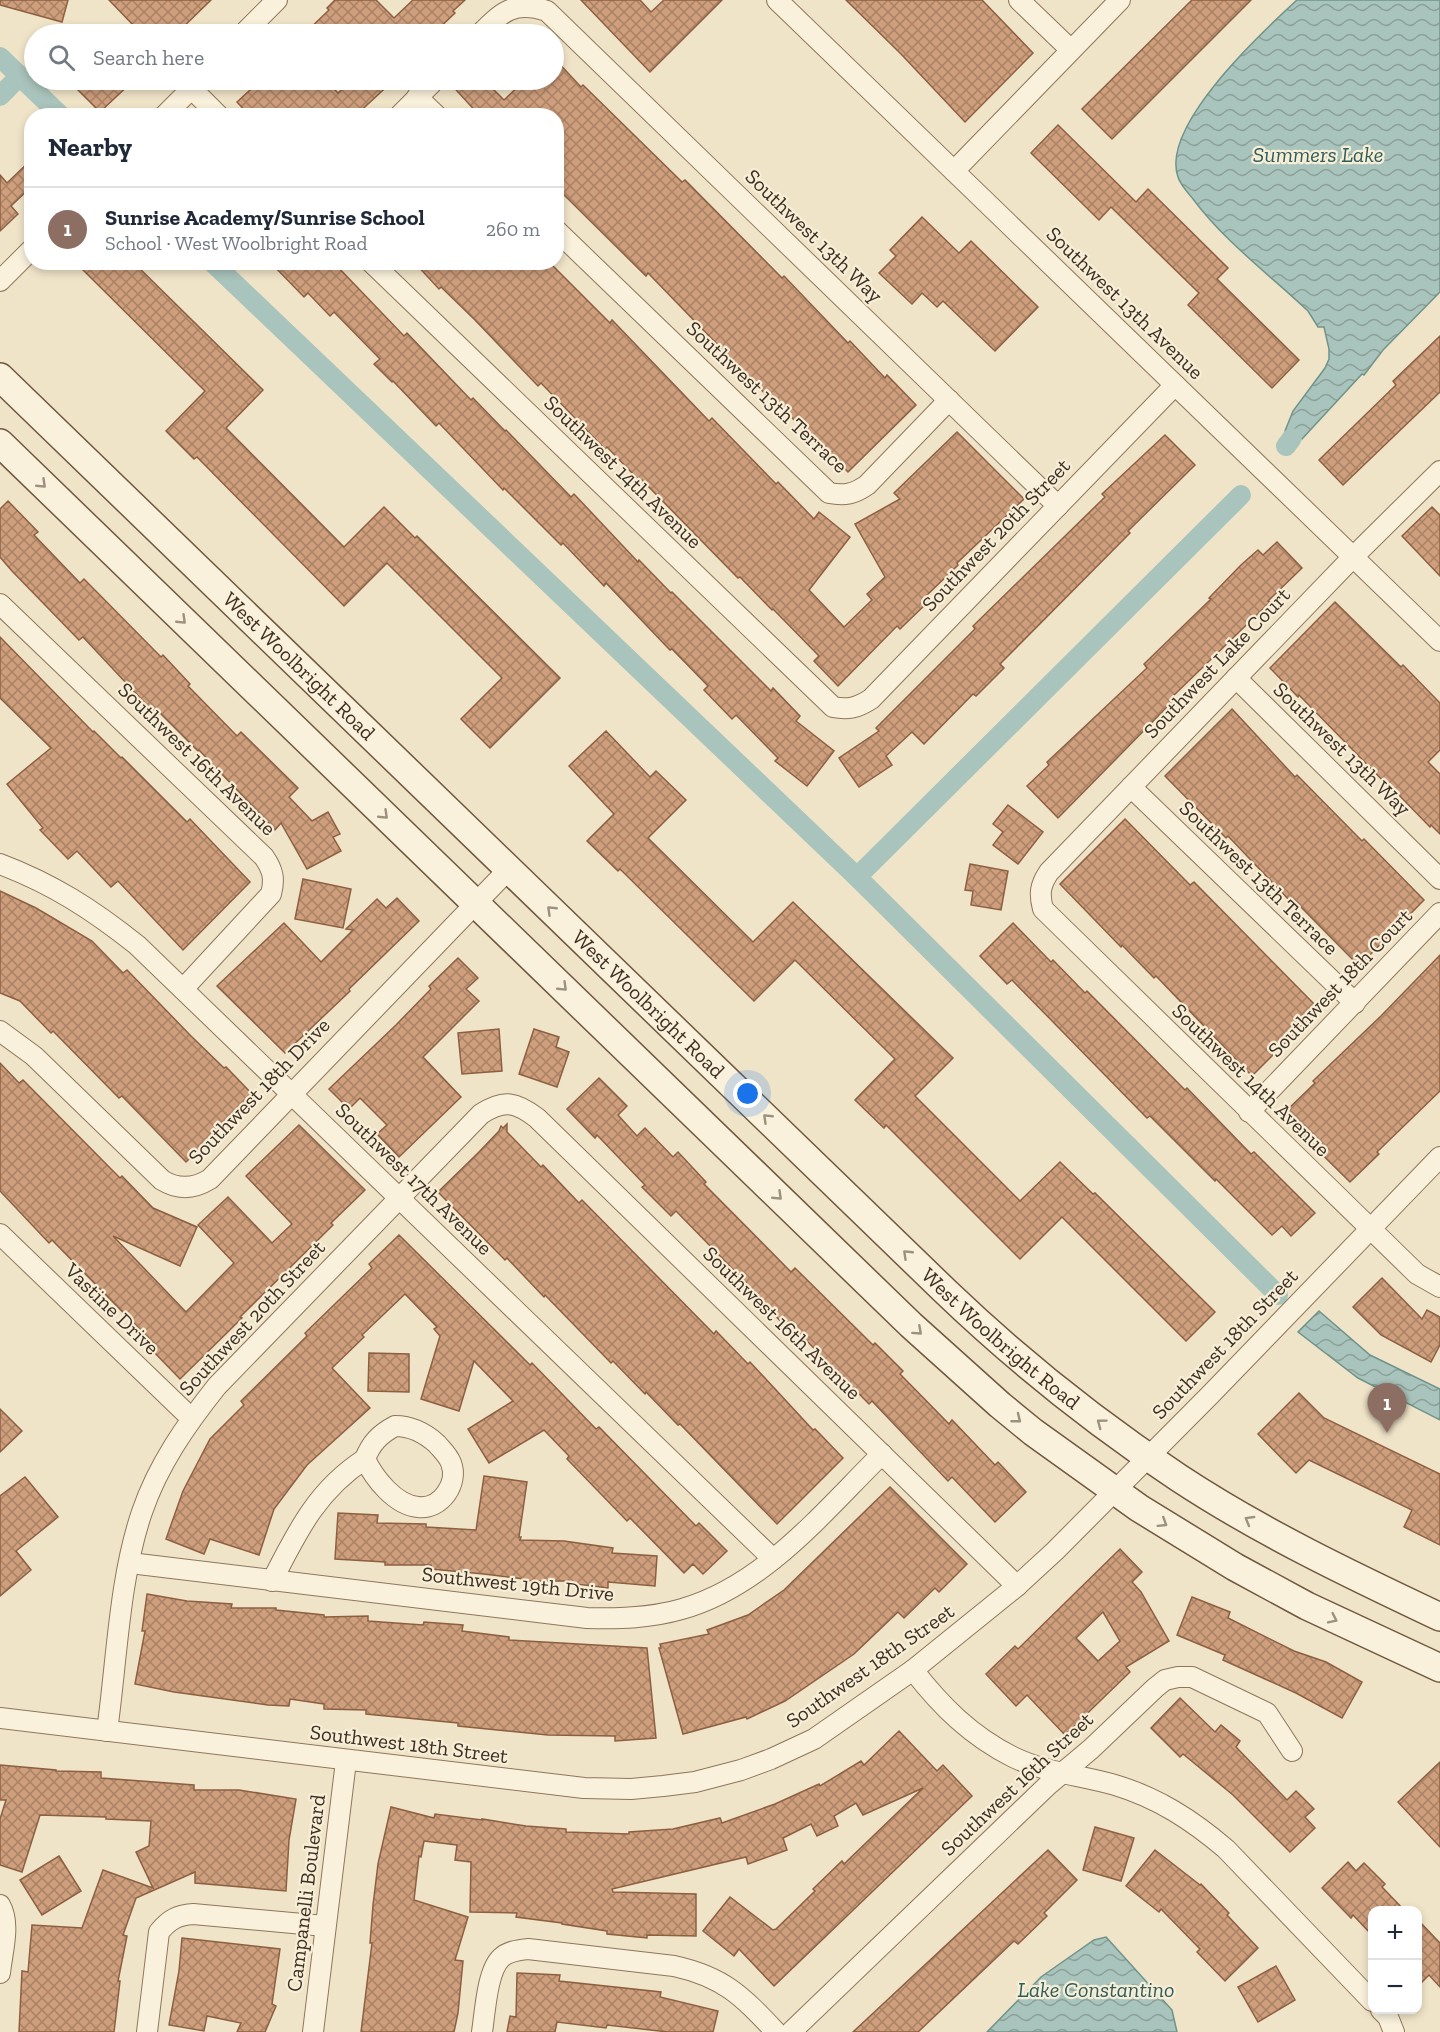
<!DOCTYPE html>
<meta charset="utf-8">
<style>
body{margin:0;font-family:"Zilla Slab",serif;background:#f6f6f7;color:#1f2937}
.controls{position:absolute;right:18px;bottom:18px;display:grid;overflow:hidden;border-radius:12px;box-shadow:0 3px 9px #0003}
.controls button{width:54px;height:54px;display:grid;place-items:center;padding:0;border:0;border-bottom:2px solid #e0e1e3;background:#fff;color:#1f2937;font:30px sans-serif}
.you{position:absolute;left:748px;top:1094px;width:21px;height:21px;margin:-15px;border:4px solid #fff;border-radius:50%;background:#1a73e8;box-shadow:0 0 0 9px #1a73e833}
.badge{display:grid;place-items:center;width:39px;height:39px;border-radius:50%;background:#0b8043;color:#fff;font-size:20px;font-weight:700}
.pin{position:absolute;translate:-50% -50px;filter:drop-shadow(0 2px 3px #0008)}
.pin::after{content:'';position:absolute;top:32px;width:21px;height:18px;background:inherit;clip-path:polygon(0 0,100% 0,50% 100%)}
.list{margin:0;padding:0;list-style:none}
h2{display:flex;justify-content:space-between;align-items:center;height:78px;margin:0;padding:0 24px;font-size:26px}
h2 small{font-size:20px;font-weight:400;color:#747a83}
.list li{display:grid;grid-template-columns:39px 1fr auto;gap:18px;align-items:center;box-sizing:border-box;height:84px;padding:0 24px;border-top:2px solid #e0e1e3}
.list b{display:block;font-size:22px;white-space:nowrap}
.list p{margin:0;font-size:20px;white-space:nowrap;color:#747a83}
.list em{font-size:20px;font-style:normal;color:#747a83}
.icon{flex:none;width:33px;height:33px;fill:none;stroke:currentColor;stroke-width:2;stroke-linecap:round;stroke-linejoin:round}
.map{position:relative;flex:none;width:1440px;height:2032px;overflow:hidden}
.search{position:absolute;background:#fff;box-shadow:0 3px 9px #0003;left:24px;top:24px;width:540px;height:66px;display:flex;align-items:center;gap:15px;box-sizing:border-box;padding:0 21px;border-radius:33px;color:#747a83;font-size:22px}
.panel{position:absolute;background:#fff;box-shadow:0 3px 9px #0003;left:24px;top:108px;width:540px;height:162px;border-radius:24px}
.map>svg:first-child{display:block}
.water{fill:url(#water-waves);stroke:#6f938a;stroke-width:1.5}
.lines{fill:none;stroke-linecap:round;stroke-linejoin:round}
.canal{stroke:#a9c4bc;stroke-width:20}
.building{fill:url(#building-cross-hatch);stroke:#8d5f41;stroke-width:1.5;fill-rule:evenodd}
.minor-casing{stroke:#8d765c;stroke-width:22}
.secondary-casing{stroke:#6f573f;stroke-width:30}
.minor{stroke:#faf1dc;stroke-width:20}
.secondary{stroke:#faf1dc;stroke-width:27}
.oneway{stroke:#9c907e}
.labels{text-anchor:middle;stroke-width:4.5;stroke-linejoin:round;paint-order:stroke}
.street-label{font-size:21px;fill:#3d2e20;stroke:#f7eed8}
.water-label{font-size:22px;font-style:italic;fill:#2f5d5a;stroke:#f7eed8}
</style>
<div class="map">
<svg width="1440" height="2032" viewBox="0 0 1440 2032">
<defs>
<pattern id="water-waves" width="16" height="10" patternUnits="userSpaceOnUse" patternTransform="scale(1.5)"><rect width="16" height="10" fill="#a9c4bc"/><path d="M0 5q4-4 8 0t8 0" fill="none" stroke="#8ba098"/></pattern>
<pattern id="building-cross-hatch" width="8" height="8" patternUnits="userSpaceOnUse" patternTransform="scale(1.5)"><rect width="8" height="8" fill="#cf9f7d"/><path d="M0 0l8 8M0 8l8-8" fill="none" stroke="#a98266"/></pattern>
</defs>
<rect width="100%" height="100%" fill="#f0e4c8"/>
<g class="water">
<path d="M1297 0H1440V292L1383 350 1364 375 1362 374 1302 439 1292 438 1285 431 1293 411 1325 368 1329 359V349L1324 327H1318L1308 311C1270 275 1225 242 1193 199 1188 193 1180 184 1178 177 1160 126 1262 32 1297 0Z"/>
<path d="M1319 1311 1370 1355 1440 1389V1420L1358 1378 1298 1332Z"/>
<path d="M1106 1937 1172 2010 1177 2032H987L1041 1977 1094 1940Z"/>
</g>
<g class="lines">
<g class="canal">
<path d="M0 57 61 116"/>
<path d="M0 96 20 76"/>
<path d="M212 262 857 877 1278 1295"/>
<path d="M1286 446 1292 438"/>
<path d="M857 877 1241 495"/>
</g>
</g>
<g class="building">
<path d="M0 0H68L62 22 0 5Z"/>
<path d="M109 0H211L176 34H127L135 27Z"/>
<path d="M335 0H376L394 18 413 0H465L453 11 455 13 433 34H304L329 10 327 8Z"/>
<path d="M581 0H640L651 12 664 0H722L650 72Z"/>
<path d="M846 0H982L1033 53 965 122 901 54Z"/>
<path d="M1192 0H1251L1112 139 1082 109Z"/>
<path d="M554 58 581 87 583 85 682 182 685 180 782 278 784 276 848 343 850 341 885 378 887 375 916 405 848 472 812 435 810 437 779 404 777 406 648 273 646 276 556 187V116H480L447 80H484L504 100 525 80H554Z"/>
<path d="M68 80H134L100 112Z"/>
<path d="M261 80H325L338 93 352 80H394L355 116H250L237 102Z"/>
<path d="M1058 125 1136 202 1148 189 1228 268 1217 279 1299 360 1272 388 1188 305 1199 293 1111 207 1099 220 1031 153Z"/>
<path d="M32 159V186L11 206 18 214 0 231V175L7 183Z"/>
<path d="M922 217 959 253 971 241 1038 307 995 351 943 301 937 307 922 293 912 304 879 273 896 256 890 250Z"/>
<path d="M75 262H133L263 390 226 428 344 547 384 507 415 538 417 536 560 678 490 748 461 719 502 678 387 563 344 606 197 457 194 459 166 431 205 391Z"/>
<path d="M270 262H333L404 336 407 333 471 400 473 398 505 431 506 430 571 497 574 494 638 562 639 560 671 593 672 592 771 691 773 688 800 716 796 721 834 751 807 786 775 761 778 758 736 715 732 719 704 690 708 686 672 649 670 650 606 583 604 586 563 543 561 545 504 488 503 490 439 423 436 426 393 381 392 382 374 364 380 359 334 312 330 316 308 293 304 297Z"/>
<path d="M414 262H549L610 323 612 320 709 421 712 418 776 484 778 482 814 519 819 512 850 537 809 590 844 627 872 600 867 594 885 577 855 524 900 499 894 493 957 432 1024 499 957 563 958 565 925 597 929 601 900 629 897 626 838 686 814 661 819 656 773 609 772 610 740 577 738 578 642 480 640 481 607 447 605 449 541 383 538 386 475 320 441 287 439 289Z"/>
<path d="M1440 336V392L1343 485 1319 460 1396 385 1393 381Z"/>
<path d="M1165 435 1195 465 1128 531 1130 533 1000 664 1004 668 976 696 973 694 924 744 912 732 886 756 892 765 859 787 839 758 879 731 876 728 975 629 973 626 1105 497 1102 494Z"/>
<path d="M8 501 38 532 34 535 80 583 84 579 161 657 163 655 190 684 188 686 237 736 241 732 298 788 289 797 312 821 328 812 340 834 333 837 341 851 307 869 281 823 275 830 199 750 198 751 160 713 157 716 83 637 79 640 12 571 0 557V509Z"/>
<path d="M1432 507 1440 515V576L1402 536Z"/>
<path d="M1277 542 1302 568 1268 601 1270 602 1170 699 1172 702 1058 818 1027 786 1049 765 1047 762 1147 668 1144 664 1211 599 1209 598 1241 565 1258 550 1263 555Z"/>
<path d="M1335 602 1401 667 1403 665 1440 703V750L1428 762 1440 774V834L1431 825 1430 827 1397 793 1396 794 1299 695 1298 697 1270 668Z"/>
<path d="M0 637 93 732 94 731 121 758 122 757 187 822 190 819 250 882 183 950 118 881 111 887 77 851 68 859 40 830 43 828 7 784 51 748 0 698Z"/>
<path d="M1232 709 1295 777 1297 775 1362 841 1364 839 1424 900 1359 966 1294 900 1292 903 1228 836 1226 838 1165 776Z"/>
<path d="M606 731 650 777 656 771 686 800 648 838 753 942 793 902 953 1058 915 1096 1020 1201 1060 1162 1093 1194 1095 1193 1215 1312 1186 1341 1062 1217 1020 1259 886 1125 884 1128 855 1100 895 1059 795 960 754 1001 620 869 618 871 587 841 614 814 569 766Z"/>
<path d="M1008 805 1043 832 1018 864 993 845 1003 832 993 824Z"/>
<path d="M1125 819 1190 885 1194 882 1319 1009 1252 1076 1156 976 1154 978 1122 945 1121 947 1060 884Z"/>
<path d="M970 864 1008 871 1001 910 971 905 973 891 965 890Z"/>
<path d="M303 879 351 889 343 928 295 919Z"/>
<path d="M0 891 36 908 92 941 123 973 127 970 191 1036 224 1068 226 1067 254 1096 186 1162 122 1096 119 1098 53 1031 51 1033 20 1001 0 993Z"/>
<path d="M397 898 419 921 349 989 350 991 285 1053 217 986 284 923 321 962 353 930 346 929 377 899 386 908Z"/>
<path d="M1013 923 1051 962 1053 960 1085 993 1087 991 1185 1090 1187 1088 1251 1154 1254 1152 1315 1213 1291 1236 1282 1226 1272 1235 1216 1179 1215 1181 1150 1116 1147 1118 1012 980 1007 984 980 956Z"/>
<path d="M1440 955V1091L1377 1152 1379 1154 1350 1182 1282 1115 1315 1083 1313 1081 1381 1016Z"/>
<path d="M458 958 478 978 466 989 479 1001 423 1057 461 1097 399 1157 377 1134 387 1125 360 1098 349 1109 329 1089 396 1025 431 989 429 986Z"/>
<path d="M499 1029 502 1071 462 1074 458 1033Z"/>
<path d="M534 1029 559 1037 556 1047 569 1052 557 1087 519 1074Z"/>
<path d="M0 1063 19 1083 23 1080 120 1178 122 1176 153 1208 197 1227 180 1266 113 1236 186 1312 234 1263 198 1225 228 1197 272 1243 292 1224 246 1176 299 1125 365 1190 331 1223 333 1225 240 1317 242 1318 180 1379 151 1349 155 1345 52 1240 49 1243 0 1191Z"/>
<path d="M599 1078 627 1106 618 1115 637 1136 645 1128 673 1157 678 1152 706 1182 704 1184 791 1272 795 1268 873 1345 875 1343 903 1371 900 1374 949 1424 952 1420 995 1465 998 1462 1026 1492 995 1522 952 1477 948 1481 872 1401 869 1404 793 1327 789 1330 761 1301 763 1300 676 1211 671 1216 642 1187 645 1185 597 1135 595 1138 567 1109Z"/>
<path d="M507 1124V1132L541 1167 543 1165 579 1203 582 1200 714 1334 716 1331 748 1364 750 1362 813 1430 815 1429 843 1458 777 1524 680 1424 678 1425 646 1392 645 1394 613 1361 611 1363 545 1295 544 1297 507 1258 505 1260 438 1192 478 1153 499 1131 501 1126 503 1128Z"/>
<path d="M399 1235 530 1365 532 1363 596 1429 599 1427 696 1526 699 1523 727 1551 703 1574 693 1564 684 1573 630 1518 627 1521 567 1459 569 1456 544 1430 489 1463 468 1429 513 1401 474 1361 459 1411 421 1399 440 1336 434 1329 437 1327 405 1294 362 1335 364 1337 332 1368 370 1408 307 1465 274 1509 259 1555 210 1539 204 1554 166 1539 183 1491 210 1439 244 1405 241 1401 307 1336 305 1333 372 1268 369 1264Z"/>
<path d="M1382 1278 1422 1319 1427 1310 1440 1317V1345L1431 1362 1381 1335 1353 1307Z"/>
<path d="M369 1353 409 1354V1392L368 1391Z"/>
<path d="M1299 1393 1324 1418 1440 1474V1545L1404 1527 1412 1510 1309 1460 1296 1473 1258 1434Z"/>
<path d="M0 1409 22 1431 0 1452Z"/>
<path d="M484 1476 527 1482 519 1537H521L520 1540 564 1541 613 1548 612 1553 657 1556 655 1586 608 1582V1588L568 1583 569 1581H524V1579L484 1574 431 1569V1565H385V1562L335 1559 338 1513 378 1515 377 1523 426 1524V1527L476 1530Z"/>
<path d="M25 1477 58 1517 16 1551 31 1570 0 1596V1496Z"/>
<path d="M890 1487 967 1564 939 1592 935 1588 904 1618 898 1612 854 1654 785 1701 747 1719 746 1717 683 1734 659 1648H661L660 1644 709 1634 707 1630 748 1615 784 1590Z"/>
<path d="M1120 1549 1142 1572 1132 1582 1141 1592 1169 1641 1126 1667 1130 1672 1065 1735 1027 1695 1016 1706 986 1674 1015 1646 1018 1649ZM1103 1612 1120 1641 1098 1661 1076 1638Z"/>
<path d="M147 1594 187 1601 232 1604 231 1608H276V1610L324 1615V1617L368 1616V1621L423 1625 424 1622 463 1625 462 1631 509 1637V1640L647 1648 656 1738 615 1741V1736L548 1735 458 1726V1723L366 1714V1710L324 1709V1704L290 1699 289 1706 268 1705 174 1692 135 1684 145 1631H142Z"/>
<path d="M1192 1597 1230 1612 1228 1618 1294 1651 1326 1662 1362 1682 1342 1718 1296 1693 1223 1660 1225 1655 1177 1635Z"/>
<path d="M1180 1698 1215 1732 1221 1725 1240 1741 1236 1747 1287 1800 1296 1791 1314 1809 1305 1817 1315 1828 1290 1852 1233 1795 1183 1754 1180 1757 1151 1728Z"/>
<path d="M899 1731 937 1771 943 1765 972 1796 774 1986 739 1949 734 1956 703 1931 730 1897 773 1930 776 1929 815 1891 813 1889 842 1861 844 1864 923 1788 863 1815 856 1803 834 1816 838 1826 817 1836 811 1824 783 1838 787 1850 748 1864 746 1857 612 1889 613 1892 696 1894V1936L647 1935V1938L607 1934V1931L562 1924V1923L516 1917 517 1913 470 1912 471 1862 455 1860 457 1845 424 1841 421 1857 419 1856 414 1900 468 1917 455 1960 463 1961 458 2013 454 2032H361L372 1943H370L373 1905 378 1864 391 1807 434 1818 435 1814 482 1820V1819L526 1826 566 1829V1832L629 1834V1832L673 1829 720 1818 722 1823 775 1804 819 1784 820 1786 861 1761 864 1765Z"/>
<path d="M1440 1762V1847L1398 1802Z"/>
<path d="M0 1765 56 1770V1771L101 1772V1778L194 1785V1790H239L296 1799 289 1840 286 1891 195 1883V1872L136 1898 123 1935 127 1936 118 1981H120L114 2032H19L22 1971 28 1972 32 1925 82 1928 103 1870 153 1888 136 1852 149 1846 151 1821 106 1819V1817L40 1815 22 1872 0 1865V1819L6 1800H0Z"/>
<path d="M1095 1827 1134 1838 1121 1881 1083 1870Z"/>
<path d="M1048 1850 1077 1880 1044 1913 1047 1916 1018 1944 1014 1941 918 2032H853Z"/>
<path d="M1155 1850 1200 1885 1201 1884 1229 1913 1227 1915 1258 1948 1225 1981 1197 1952 1200 1949 1161 1909 1159 1912 1126 1886Z"/>
<path d="M59 1856 81 1891 42 1915 20 1880Z"/>
<path d="M1348 1862 1356 1871 1364 1863 1385 1884 1382 1887 1405 1911H1372V1935L1353 1915 1351 1918 1322 1888Z"/>
<path d="M1418 1920 1440 1943V1987L1429 1975 1418 1986Z"/>
<path d="M182 1938 280 1949 272 2004 276 2006 265 2032H237L241 2023 207 2016 204 2031 169 2025 179 1971Z"/>
<path d="M1276 1966 1295 2000 1258 2022 1238 1987Z"/>
<path d="M517 1973 560 1975 559 1981 661 1992 660 1997 718 2011 713 2032H668L607 2025 606 2028 557 2022 555 2032H507L510 2016 516 2017Z"/>
</g>
<g class="lines">
<defs>
<g id="minor">
<path d="M777 0 1440 641"/>
<path d="M1019 0 1071 50"/>
<path d="M243 34 277 0"/>
<path d="M480 34C502 12 514 0 547 11L1058 506"/>
<path d="M191 88 219 116"/>
<path d="M417 97 437 116"/>
<path d="M164 116 200 80"/>
<path d="M399 116 435 80"/>
<path d="M954 171 1120 0"/>
<path d="M556 230 829 493C845 496 854 494 867 485L949 400"/>
<path d="M371 262 833 707C848 710 857 708 871 699L1175 385"/>
<path d="M0 281 32 249"/>
<path d="M1440 471 1353 557 1049 872C1040 885 1039 894 1043 909L1417 1274 1440 1287"/>
<path d="M0 604 264 857C273 870 275 879 271 894L183 989"/>
<path d="M1236 678 1440 879"/>
<path d="M1131 787 1355 1003"/>
<path d="M0 864C53 884 93 910 137 945L773 1559"/>
<path d="M0 1031 34 1056 162 1180C178 1190 194 1189 210 1179L509 869"/>
<path d="M1249 1112 1440 913"/>
<path d="M0 1234 191 1418"/>
<path d="M395 1426C411 1426 425 1433 437 1444 442 1450 448 1455 451 1463 459 1483 441 1510 418 1507 395 1505 374 1478 365 1459 371 1443 380 1434 395 1426Z"/>
<path d="M130 1563 587 1618C620 1619 651 1618 682 1609 764 1586 824 1511 882 1454"/>
<path d="M272 1581C297 1532 317 1490 365 1459"/>
<path d="M913 1670C941 1706 971 1736 1013 1757 1046 1773 1081 1775 1115 1785 1158 1798 1192 1820 1226 1849L1372 2001"/>
<path d="M0 1718 584 1788 631 1789 663 1786 695 1782 741 1770 771 1759 814 1739 913 1670 1017 1586 1055 1551 1210 1395 1440 1157"/>
<path d="M107 1731C117 1660 119 1579 142 1512 158 1465 186 1425 217 1386L481 1114C504 1099 516 1102 537 1118L1017 1586"/>
<path d="M0 1905C11 1924 2 1952 0 1973"/>
<path d="M1381 2010 1388 2017 1394 2032"/>
<path d="M147 2032 159 1932C169 1920 177 1915 193 1914L325 1926"/>
<path d="M313 2032 346 1761"/>
<path d="M482 2032C485 2013 487 1971 501 1958 508 1951 519 1950 528 1949L674 1966C724 1977 742 1996 776 2032"/>
<path d="M791 2032 1048 1785 1091 1749 1155 1688 1165 1680 1178 1677H1192L1267 1713 1292 1751"/>
</g>
<g id="secondary">
<path id="s1" d="M0 377 945 1291C1017 1360 1096 1423 1179 1478 1261 1532 1351 1575 1440 1617"/>
<path d="M0 443 911 1325 1000 1405 1033 1432 1139 1508 1235 1567 1307 1606 1440 1668"/>
</g>
</defs>
<use href="#minor" class="minor-casing"/>
<use href="#secondary" class="secondary-casing"/>
<use href="#minor" class="minor"/>
<use href="#secondary" class="secondary"/>
</g>
<defs><path id="oneway-chevron" d="M-2-3.5L2.5 0L-2 3.5" fill="none" stroke-width="1.6" stroke-linecap="round" stroke-linejoin="round" transform="scale(1.5)"/></defs>
<g class="oneway">
<use href="#oneway-chevron" transform="translate(42 484) rotate(44)"/>
<use href="#oneway-chevron" transform="translate(182 620) rotate(44)"/>
<use href="#oneway-chevron" transform="translate(384 815) rotate(44)"/>
<use href="#oneway-chevron" transform="translate(551 910) rotate(-136)"/>
<use href="#oneway-chevron" transform="translate(563 987) rotate(44)"/>
<use href="#oneway-chevron" transform="translate(767 1118) rotate(-136)"/>
<use href="#oneway-chevron" transform="translate(778 1196) rotate(44)"/>
<use href="#oneway-chevron" transform="translate(907 1254) rotate(-136)"/>
<use href="#oneway-chevron" transform="translate(918 1331) rotate(42)"/>
<use href="#oneway-chevron" transform="translate(1017 1419) rotate(39)"/>
<use href="#oneway-chevron" transform="translate(1101 1423) rotate(-143)"/>
<use href="#oneway-chevron" transform="translate(1249 1520) rotate(-150)"/>
<use href="#oneway-chevron" transform="translate(1163 1523) rotate(32)"/>
<use href="#oneway-chevron" transform="translate(1333 1619) rotate(26)"/>
</g>
<g class="labels">
<g class="street-label">
<text transform="translate(814 236) rotate(44)" y="7">Southwest 13th Way</text>
<text transform="translate(1125 303) rotate(44)" y="7">Southwest 13th Avenue</text>
<text transform="translate(767 397) rotate(43)" y="7">Southwest 13th Terrace</text>
<text transform="translate(623 472) rotate(44)" y="7">Southwest 14th Avenue</text>
<text transform="translate(996 535) rotate(-46)" y="7">Southwest 20th Street</text>
<text transform="translate(1217 663) rotate(-46)" y="7">Southwest Lake Court</text>
<text dy="7" stroke="none"><textPath href="#s1" startOffset="416">West Woolbright Road</textPath></text>
<text transform="translate(1342 749) rotate(44)" y="7">Southwest 13th Way</text>
<text transform="translate(197 759) rotate(44)" y="7">Southwest 16th Avenue</text>
<text transform="translate(1259 878) rotate(44)" y="7">Southwest 13th Terrace</text>
<text transform="translate(1340 983) rotate(-46)" y="7">Southwest 18th Court</text>
<text dy="7" stroke="none"><textPath href="#s1" startOffset="902">West Woolbright Road</textPath></text>
<text transform="translate(1251 1080) rotate(44)" y="7">Southwest 14th Avenue</text>
<text transform="translate(259 1091) rotate(-46)" y="7">Southwest 18th Drive</text>
<text transform="translate(414 1179) rotate(44)" y="7">Southwest 17th Avenue</text>
<text transform="translate(112 1309) rotate(44)" y="7">Vastine Drive</text>
<text transform="translate(252 1318) rotate(-47)" y="7">Southwest 20th Street</text>
<text transform="translate(782 1323) rotate(44)" y="7">Southwest 16th Avenue</text>
<text dy="7" stroke="none"><textPath href="#s1" startOffset="1388">West Woolbright Road</textPath></text>
<text transform="translate(1225 1344) rotate(-46)" y="7">Southwest 18th Street</text>
<text transform="translate(518 1584) rotate(6)" y="7">Southwest 19th Drive</text>
<text transform="translate(870 1666) rotate(-35)" y="7">Southwest 18th Street</text>
<text transform="translate(409 1744) rotate(7)" y="7">Southwest 18th Street</text>
<text transform="translate(1017 1784) rotate(-43)" y="7">Southwest 16th Street</text>
<text transform="translate(306 1893) rotate(-83)" y="7">Campanelli Boulevard</text>
</g>
<g class="water-label">
<text x="1318" y="162">Summers Lake</text>
<text x="1096" y="1997">Lake Constantino</text>
</g>
</g>
</svg>
<div class="controls">
<button>+</button>
<button>−</button>
</div>
<div class="you"></div>
<div class="pin badge" style="left:1387px;top:1433px;background:#8d6e63">1</div>
<div class="search"><svg class="icon" aria-label="search" viewBox="0 0 24 24"><circle cx="10" cy="10" r="6"/><path d="M15 15l6 6"/></svg>Search here</div>
<section class="panel">
<h2>Nearby<small></small></h2>
<ul class="list">
<li><span class="badge" style="background:#8d6e63">1</span><div><b>Sunrise Academy/Sunrise School</b><p>School · West Woolbright Road</p></div><em>260 m</em></li>
</ul>
</section>
</div>
